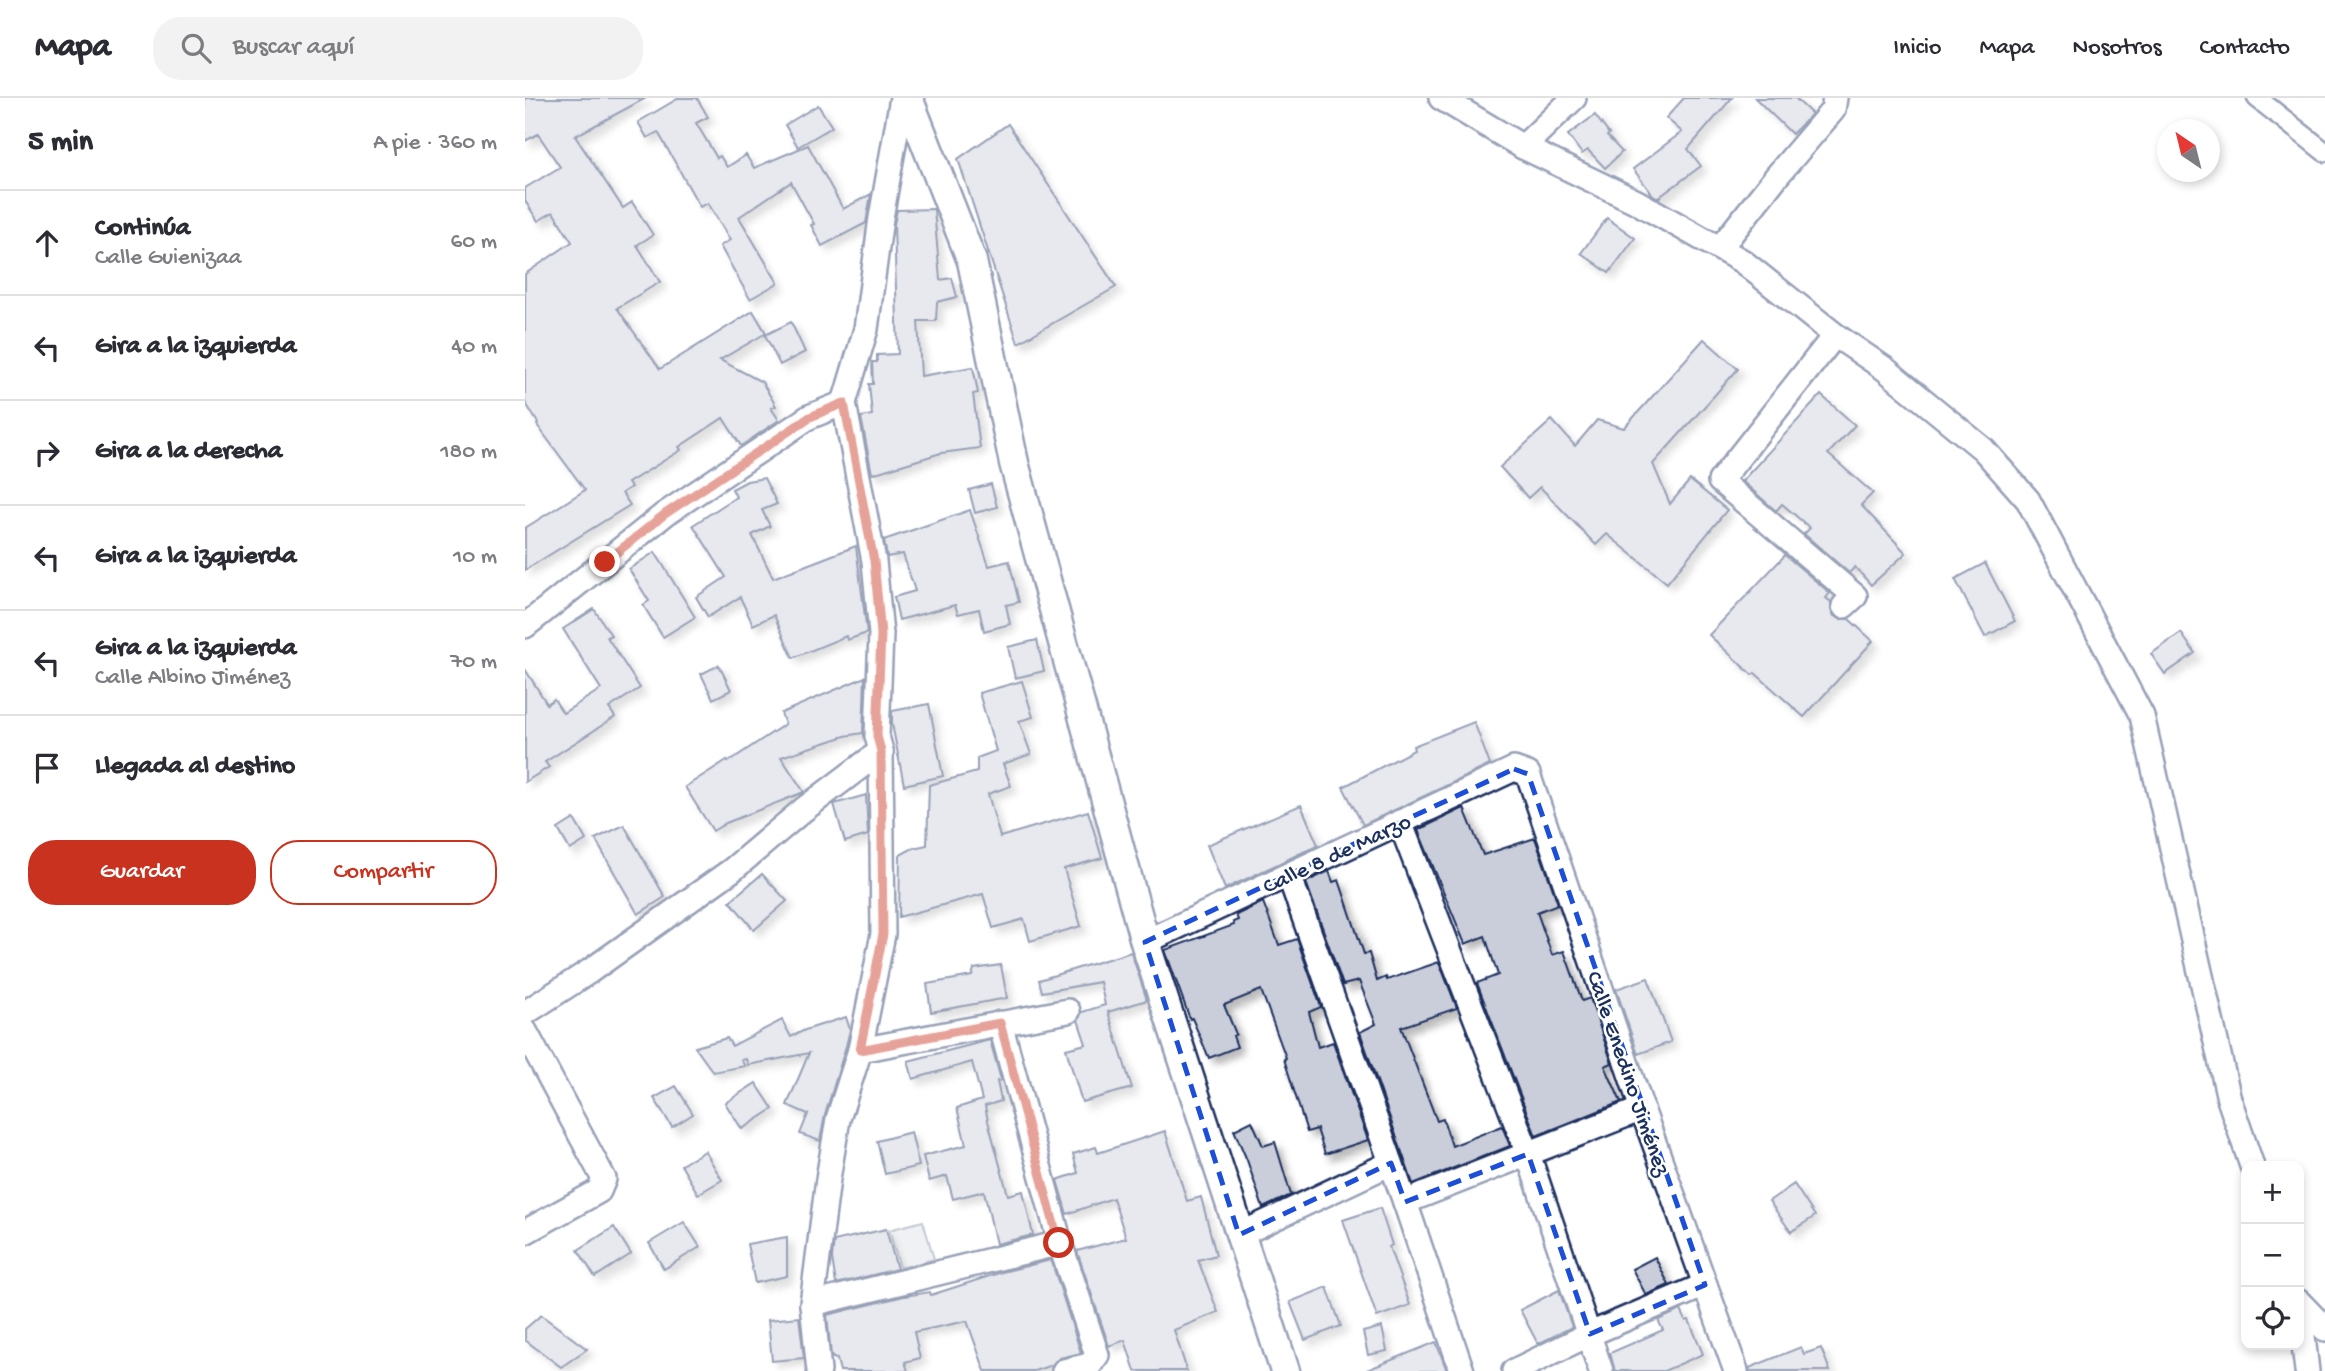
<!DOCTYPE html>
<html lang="es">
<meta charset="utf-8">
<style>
body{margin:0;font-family:"Gochi Hand",sans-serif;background:#f2f2f3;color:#2b2b33}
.controls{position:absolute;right:21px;bottom:21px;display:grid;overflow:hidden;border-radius:14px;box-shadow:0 4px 10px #0003}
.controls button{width:63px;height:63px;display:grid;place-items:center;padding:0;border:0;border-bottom:2px solid #e1e1e2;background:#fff;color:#2b2b33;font:35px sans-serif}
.compass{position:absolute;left:1632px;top:21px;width:63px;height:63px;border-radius:50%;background:#fff;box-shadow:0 4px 10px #0003;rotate:325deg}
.stop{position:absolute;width:21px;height:21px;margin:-16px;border:5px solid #c8321e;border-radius:50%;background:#fff}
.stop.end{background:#c8321e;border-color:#fff;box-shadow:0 2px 7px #0008}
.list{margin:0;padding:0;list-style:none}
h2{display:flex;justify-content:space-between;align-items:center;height:91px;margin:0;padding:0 28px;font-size:30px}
h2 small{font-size:23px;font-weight:400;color:#7c7c81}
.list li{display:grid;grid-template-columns:46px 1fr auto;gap:21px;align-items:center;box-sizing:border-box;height:105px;padding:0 28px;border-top:2px solid #e1e1e2}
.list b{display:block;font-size:26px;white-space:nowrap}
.list p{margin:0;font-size:23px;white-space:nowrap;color:#7c7c81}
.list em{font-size:23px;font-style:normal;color:#7c7c81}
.actions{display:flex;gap:14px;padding:21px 28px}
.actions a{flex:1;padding:16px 0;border:2px solid #c8321e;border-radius:28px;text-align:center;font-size:24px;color:#c8321e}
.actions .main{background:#c8321e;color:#fff}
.icon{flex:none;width:38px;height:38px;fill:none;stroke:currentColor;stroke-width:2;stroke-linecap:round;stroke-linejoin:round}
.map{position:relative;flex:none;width:1800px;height:1273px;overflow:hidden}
header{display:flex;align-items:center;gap:42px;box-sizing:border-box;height:98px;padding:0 35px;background:#fff;border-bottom:2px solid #e1e1e2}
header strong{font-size:33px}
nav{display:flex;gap:38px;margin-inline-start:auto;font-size:24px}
.search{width:490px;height:63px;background:#f2f2f3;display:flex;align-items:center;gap:18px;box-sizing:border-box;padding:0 24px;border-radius:28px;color:#7c7c81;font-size:26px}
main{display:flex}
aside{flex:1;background:#fff}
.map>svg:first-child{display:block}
.green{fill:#dee1e7;stroke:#7c88a2;stroke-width:2}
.building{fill:#caceda;stroke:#1b2f5e;stroke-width:2;filter:url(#shadow)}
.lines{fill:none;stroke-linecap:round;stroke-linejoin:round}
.pedestrian-casing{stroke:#1b2f5e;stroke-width:23}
.minor-casing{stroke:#1b2f5e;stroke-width:28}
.tertiary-casing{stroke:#1b2f5e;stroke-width:33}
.pedestrian{stroke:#fff;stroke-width:18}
.minor{stroke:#fff;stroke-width:23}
.tertiary{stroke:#fff;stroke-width:28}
.route{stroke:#c8321e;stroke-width:9}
.marked{fill:none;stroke:#1d4ed8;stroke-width:5;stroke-dasharray:14 9;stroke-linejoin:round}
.labels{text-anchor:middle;stroke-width:5;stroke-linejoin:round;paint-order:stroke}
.street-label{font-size:23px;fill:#1b2f5e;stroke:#fff}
</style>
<header>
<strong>Mapa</strong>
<div class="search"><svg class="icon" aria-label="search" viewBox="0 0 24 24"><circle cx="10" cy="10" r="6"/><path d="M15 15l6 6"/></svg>Buscar aquí</div>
<nav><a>Inicio</a><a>Mapa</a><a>Nosotros</a><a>Contacto</a></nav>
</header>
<main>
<aside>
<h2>5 min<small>A pie · 360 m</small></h2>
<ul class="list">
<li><svg class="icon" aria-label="ahead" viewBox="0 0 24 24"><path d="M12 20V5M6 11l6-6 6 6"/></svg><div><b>Continúa</b><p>Calle Guienizaa</p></div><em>60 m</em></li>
<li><svg class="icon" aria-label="left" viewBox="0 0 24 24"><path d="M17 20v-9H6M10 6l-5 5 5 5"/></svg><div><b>Gira a la izquierda</b></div><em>40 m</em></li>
<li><svg class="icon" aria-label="right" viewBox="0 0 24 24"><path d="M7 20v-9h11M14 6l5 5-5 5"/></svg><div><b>Gira a la derecha</b></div><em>180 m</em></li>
<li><svg class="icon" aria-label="left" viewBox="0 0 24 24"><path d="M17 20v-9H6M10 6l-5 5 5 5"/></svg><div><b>Gira a la izquierda</b></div><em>10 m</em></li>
<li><svg class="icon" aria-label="left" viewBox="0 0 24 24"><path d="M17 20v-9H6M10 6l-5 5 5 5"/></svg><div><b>Gira a la izquierda</b><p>Calle Albino Jiménez</p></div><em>70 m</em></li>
<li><svg class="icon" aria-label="arrive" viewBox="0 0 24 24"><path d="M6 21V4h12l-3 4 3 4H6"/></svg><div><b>Llegada al destino</b></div></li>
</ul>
<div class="actions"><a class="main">Guardar</a><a>Compartir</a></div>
</aside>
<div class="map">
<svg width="1800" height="1273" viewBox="0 0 1800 1273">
<defs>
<filter id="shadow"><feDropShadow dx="6" dy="6" stdDeviation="3.5" flood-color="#0004"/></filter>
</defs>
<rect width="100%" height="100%" fill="#fff"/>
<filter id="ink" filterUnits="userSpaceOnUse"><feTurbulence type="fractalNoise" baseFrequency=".0143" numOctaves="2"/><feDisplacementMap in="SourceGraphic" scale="14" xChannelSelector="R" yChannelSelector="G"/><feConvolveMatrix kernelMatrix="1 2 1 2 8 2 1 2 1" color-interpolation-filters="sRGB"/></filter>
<g filter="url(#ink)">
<path class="green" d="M398 1123 409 1161 375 1170 364 1132Z"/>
<g class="building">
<path d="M0 0H121L50 38 98 110 107 104 128 137 112 147 135 184 92 210 135 271 228 213 241 235 195 262 237 284 251 308 246 310 254 322 216 348 198 320 154 349 156 352 103 385 106 389 97 395 105 407 0 472V430L60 392 12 327 13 325 0 304V176L47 144 28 114 13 123 0 103V90L35 69 13 36 0 43Z"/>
<path d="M154 0H172L183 19 171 25 192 60 195 58 202 69 221 57 229 70 283 47 318 111 346 96 341 125 297 148 286 127 289 126 266 84 214 119 253 185 225 201 195 148 205 142 183 105 175 109 133 34 122 40 113 24Z"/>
<path d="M1159 0H1207L1163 51 1176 68 1133 100 1128 97 1108 71 1157 34 1141 20Z"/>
<path d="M1230 0H1270L1287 16 1267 36Z"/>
<path d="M293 7 307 29 273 49 260 27Z"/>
<path d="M1070 17 1084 36 1082 38 1097 54 1080 70 1063 52 1057 56 1043 37Z"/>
<path d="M483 26 591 189 493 245 433 61Z"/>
<path d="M409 111 415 182 427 180 432 199 412 204 411 223H393L396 278 448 269 453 295 448 296 455 350 416 355 347 376 336 319 347 317 344 286H348L347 264H352V257L373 256 369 126 372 112Z"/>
<path d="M1082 120 1110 140 1084 175 1056 155Z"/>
<path d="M266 224 280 254 255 267 240 237Z"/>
<path d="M1179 241 1213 271 1128 366 1145 406 1165 382 1202 412 1142 485 1082 436 1071 447 1015 389 1003 400 975 369 1027 322 1050 348 1072 322 1099 330Z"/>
<path d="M1296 297 1330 327 1303 356 1348 395 1336 407 1381 455 1346 487 1330 469 1324 475 1279 436 1285 430 1257 406 1251 413 1217 383Z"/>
<path d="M239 380 252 406 237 412 245 428 227 437 248 480 331 448 342 535 322 542 321 538 268 560 249 517 228 527 215 499 183 519 171 499 201 479 168 427 211 399 207 391 222 383Z"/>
<path d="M466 386 472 409 450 415 444 392Z"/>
<path d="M445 412 464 468 484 463 494 504 481 507 485 526 459 533 454 511 433 516 430 507 374 522 369 499 390 493 378 456 362 459 359 442Z"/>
<path d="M130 454 170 519 138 539 118 507 124 503 104 471Z"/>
<path d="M1260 457 1305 495 1301 500 1306 504V512L1309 518 1315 521H1324L1348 543 1279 619 1230 575 1227 577 1184 537Z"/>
<path d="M1460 465 1490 523 1460 539 1430 481Z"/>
<path d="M69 511 86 537 82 539 115 590 84 610 90 619 20 664 24 669 0 684V571L22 606 29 601 38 615 76 591 38 531Z"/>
<path d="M1656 535 1670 555 1640 576 1626 556Z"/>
<path d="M512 542 519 573 490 580 483 549Z"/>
<path d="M194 567 206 592 188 601 176 576Z"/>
<path d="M340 579 338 635 320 638 256 659 279 694 201 725 188 733 160 689 202 662 203 664 260 626 256 615Z"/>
<path d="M497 583 508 619 494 623 506 656 478 666 486 688 463 696 475 739 563 713 577 760 539 771 556 828 505 843 499 821 468 830 458 796 374 819 375 757 388 750 402 747 404 687 452 674V660L471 653 454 595Z"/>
<path d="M404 606 418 678 379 687 367 626V613Z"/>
<path d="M949 624 965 667 838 727 818 689 889 652 888 648Z"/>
<path d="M341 697 343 737 320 744 309 706Z"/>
<path d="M776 707 793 747 700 791 682 747Z"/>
<path d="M939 710 958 757 1010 740 1033 806 1012 814 1027 857 1039 853 1057 903 1065 900 1087 965 1080 968 1096 1004 1011 1038 952 885 973 877 960 838 940 846 893 732Z"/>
<path d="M49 721 61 742 45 752 33 731Z"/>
<path d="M99 727 140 799 113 816 70 741Z"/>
<path d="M804 773 808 784 814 782 839 856 844 855 852 883 861 879 862 882 914 864 932 910 876 929 912 1023 918 1021 927 1048 977 1028 985 1048 888 1086 835 934 851 926 834 883 818 887 781 784Z"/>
<path d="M237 776 262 803 229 832 205 803Z"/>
<path d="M738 804 754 847 772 841 796 909 784 914 793 949 808 944 843 1042 800 1056 792 1031 782 1034 759 961 761 960 736 892 699 907 711 936 708 938 712 949 684 960 667 920 665 921 640 852 709 827 708 824 713 822 711 817Z"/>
<path d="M606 854 622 902 583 914 607 990 557 1004 541 951 561 946 553 922 557 914 580 907 575 884 517 894 514 882Z"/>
<path d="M476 867 482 900 406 914 402 886 447 878 449 871Z"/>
<path d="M1123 880 1146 944 1113 956 1091 891Z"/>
<path d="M321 919 325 932 321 948 300 1017 295 1043 275 1036 283 1016 262 1007 284 955 223 967 221 961 216 962 220 968 188 974 170 949 202 940 207 948 257 922 266 939 280 932Z"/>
<path d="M465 942 476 982 472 983 476 1003 460 1008 463 1023 483 1097 498 1093 508 1137 471 1146 459 1093 428 1101 422 1078 404 1083 398 1058 441 1047 432 1010 457 1002 447 964 388 981 383 963Z"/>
<path d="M231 985 248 1011 217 1031 200 1005Z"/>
<path d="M151 988 168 1016 147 1029 129 1000Z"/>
<path d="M727 1023 738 1048 750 1044 766 1097 738 1110 722 1062 709 1032Z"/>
<path d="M640 1033 662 1103 676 1099 691 1157 673 1162 693 1214 649 1232 662 1273H610L600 1242 584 1248 552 1153 601 1140 588 1100 542 1116 532 1082 553 1075 548 1056 571 1049 573 1055Z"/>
<path d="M386 1034 394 1068 360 1076 352 1043Z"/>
<path d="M180 1053 197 1082 173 1096 156 1067Z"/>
<path d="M1269 1086 1290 1118 1266 1134 1244 1103Z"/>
<path d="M855 1110 867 1147 864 1149 885 1207 852 1219 818 1122Z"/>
<path d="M159 1124 175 1149 139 1171 124 1145Z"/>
<path d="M89 1129 106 1156 70 1179 53 1152Z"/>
<path d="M361 1131 372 1171 311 1186 307 1160 309 1143Z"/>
<path d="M262 1139V1178L230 1185 222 1146Z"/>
<path d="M1130 1159 1144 1187 1121 1197 1107 1171Z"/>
<path d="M526 1162 556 1255 535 1260 527 1267 509 1273H460L442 1223 389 1234 395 1260 380 1264 383 1273H315L312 1261 308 1260 306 1257 302 1217 379 1198 405 1194 406 1197 477 1174Z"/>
<path d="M802 1189 816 1228 780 1242 765 1204Z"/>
<path d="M1034 1192 1047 1229 1013 1246 995 1212Z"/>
<path d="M1156 1212 1161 1223 1164 1222 1178 1256 1139 1273H1090L1085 1255 1138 1232 1133 1222Z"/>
<path d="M16 1217 62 1251 36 1269 0 1242V1231Z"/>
<path d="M274 1219 279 1260 247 1263 243 1222Z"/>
<path d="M857 1229 862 1253 843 1257 838 1234Z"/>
<path d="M911 1244 922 1273H842V1272Z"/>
<path d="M1276 1249 1279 1256 1296 1250 1305 1273H1225L1224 1270Z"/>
</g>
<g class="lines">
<defs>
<path id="pedestrian" d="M1732 0 1800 54"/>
<g id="minor">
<path d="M916 0 998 49 1110 103 1217 163 1310 237 1360 271 1458 351 1503 402 1617 618 1704 1001 1727 1068"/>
<path d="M998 49 1049 0"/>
<path d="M1195 150 1251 79 1308 12 1310 0"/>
<path d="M1310 237 1195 383 1330 498 1319 508"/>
<path d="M319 305 341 231 356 120 377 0"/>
<path d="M0 528 140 416 284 319 319 305 349 463 356 536 352 638 356 653 358 836 335 952 313 1021 303 1081 287 1206 294 1273"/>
<path d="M875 724 1003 1056 1076 1273"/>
<path d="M764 777 880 1104 937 1273"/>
<path d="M620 844 989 671 1003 676 1117 1011 1211 1273"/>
<path d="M0 915 65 873 207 772 278 712 356 653"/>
<path d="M475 925 535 1145 572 1257 565 1267 539 1273"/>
<path d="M0 933 79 1081 74 1093 0 1134"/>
<path d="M335 952 543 913"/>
<path d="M880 1104 1117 1011"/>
<path d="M714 1137 866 1065"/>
<path d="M287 1206 535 1145"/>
<path d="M989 1273 1065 1236 1180 1187"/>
<path d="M1782 1273 1774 1204 1800 1231"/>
</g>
<path id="tertiary" d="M383 0 447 163 489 365 620 844 760 1273"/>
</defs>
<use href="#pedestrian" class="pedestrian-casing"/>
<use href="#minor" class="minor-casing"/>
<use href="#tertiary" class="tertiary-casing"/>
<use href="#pedestrian" class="pedestrian"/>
<use href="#minor" class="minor"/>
<use href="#tertiary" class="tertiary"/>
</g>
</g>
<g class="lines" filter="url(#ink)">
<path class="route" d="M80 464 140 416 285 319 319 305 349 463 356 536 352 638 356 653 358 836 335 952 475 925 534 1145"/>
</g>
<path d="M0 0H1800V1273H0ZM989 671 1003 676 1180 1187 1065 1236 1003 1056 880 1104 866 1065 714 1137 620 844Z" fill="#fff" fill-opacity=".55" fill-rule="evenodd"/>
<path class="marked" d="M989 671 1003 676 1180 1187 1065 1236 1003 1056 880 1104 866 1065 714 1137 620 844Z"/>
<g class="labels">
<g class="street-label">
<text transform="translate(811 754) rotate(-25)" y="8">Calle 8 de Marzo</text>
<text transform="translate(1105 975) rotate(71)" y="8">Calle Enedino Jiménez</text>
</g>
</g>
</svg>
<div class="controls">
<button>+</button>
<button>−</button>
<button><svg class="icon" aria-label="locate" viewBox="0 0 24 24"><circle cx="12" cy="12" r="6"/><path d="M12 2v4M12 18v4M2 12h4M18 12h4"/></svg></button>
</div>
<svg class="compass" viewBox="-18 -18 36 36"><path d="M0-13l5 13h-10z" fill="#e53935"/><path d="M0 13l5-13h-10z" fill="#7c7c81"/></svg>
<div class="stop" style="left:534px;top:1145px"></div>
<div class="stop end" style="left:80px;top:464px"></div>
</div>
</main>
